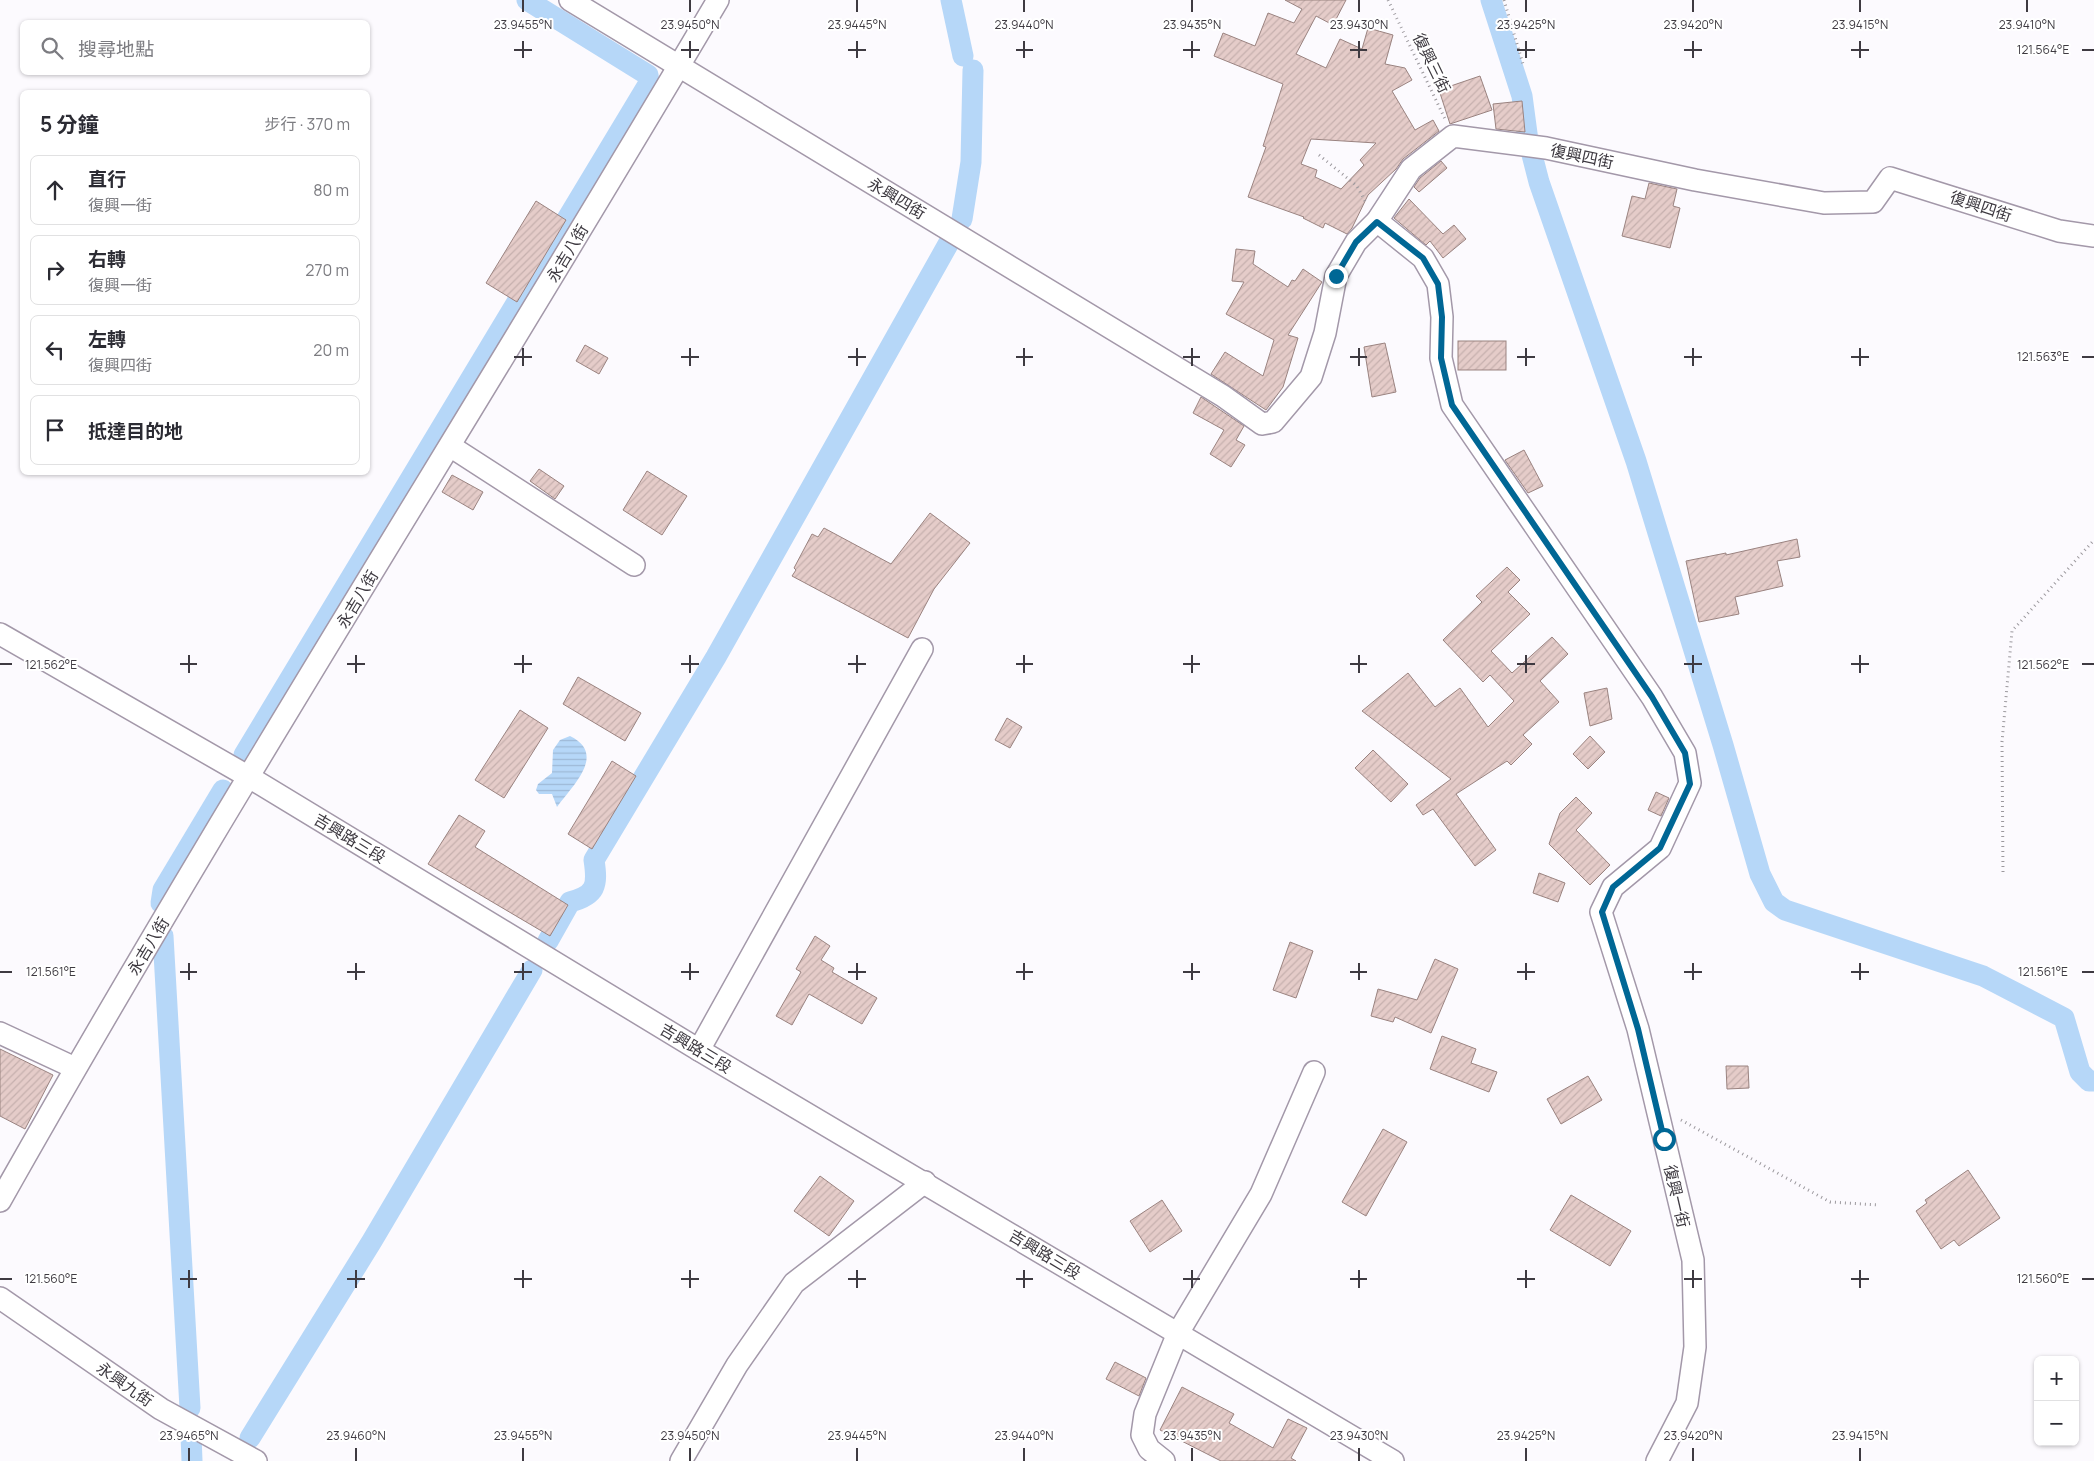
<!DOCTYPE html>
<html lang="zh-TW">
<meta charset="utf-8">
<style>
body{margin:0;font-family:Manrope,"Noto Sans TC",sans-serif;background:#f2f2f3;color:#2b2b33}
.controls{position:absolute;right:15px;bottom:15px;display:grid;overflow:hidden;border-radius:8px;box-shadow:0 1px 4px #0004}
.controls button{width:45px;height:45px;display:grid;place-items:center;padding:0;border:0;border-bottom:1px solid #e1e1e2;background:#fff;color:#2b2b33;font:25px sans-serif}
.stop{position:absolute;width:15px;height:15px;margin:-11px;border:4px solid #006795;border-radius:50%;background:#fff}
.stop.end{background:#006795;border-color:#fff;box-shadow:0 1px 5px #0008}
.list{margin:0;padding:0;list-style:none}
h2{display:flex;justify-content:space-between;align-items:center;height:65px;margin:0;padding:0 20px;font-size:21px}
h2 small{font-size:16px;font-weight:400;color:#7c7c81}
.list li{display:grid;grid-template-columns:32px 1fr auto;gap:15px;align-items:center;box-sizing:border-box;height:70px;margin:0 10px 10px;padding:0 10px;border:1px solid #e1e1e2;border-radius:8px}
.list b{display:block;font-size:19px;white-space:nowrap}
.list p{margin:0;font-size:16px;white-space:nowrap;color:#7c7c81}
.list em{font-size:16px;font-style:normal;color:#7c7c81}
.icon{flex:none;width:28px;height:28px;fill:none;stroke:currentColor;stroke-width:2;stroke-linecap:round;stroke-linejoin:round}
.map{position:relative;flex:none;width:2094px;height:1461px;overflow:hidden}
.search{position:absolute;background:#fff;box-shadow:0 1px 4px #0004;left:20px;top:20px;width:350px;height:55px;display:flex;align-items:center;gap:12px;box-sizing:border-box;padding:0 18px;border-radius:8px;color:#7c7c81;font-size:19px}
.panel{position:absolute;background:#fff;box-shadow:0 1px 4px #0004;left:20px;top:90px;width:350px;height:385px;border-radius:8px}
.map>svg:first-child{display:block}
.water{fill:url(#water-rules)}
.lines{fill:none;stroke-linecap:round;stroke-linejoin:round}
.canal{stroke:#b6d7f8;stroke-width:21}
.building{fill:url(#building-hatch);stroke:#9a8380;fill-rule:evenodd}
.minor-casing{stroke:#a398a9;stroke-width:24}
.path{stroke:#9b989d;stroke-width:3;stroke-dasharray:1 4;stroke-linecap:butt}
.minor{stroke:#fff;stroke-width:21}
.route{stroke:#006795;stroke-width:6}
.ticks{fill:none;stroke:#3e3a41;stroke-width:2}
.labels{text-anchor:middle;stroke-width:4;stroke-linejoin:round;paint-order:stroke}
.street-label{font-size:16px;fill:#3e3a41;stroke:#fff}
.ticks-label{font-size:12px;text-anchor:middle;fill:#3e3a41;stroke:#fff;stroke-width:4;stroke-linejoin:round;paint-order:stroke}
</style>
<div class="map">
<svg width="2094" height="1461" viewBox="0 0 2094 1461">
<defs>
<pattern id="water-rules" width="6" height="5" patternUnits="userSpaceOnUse" patternTransform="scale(1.25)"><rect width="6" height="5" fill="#b6d7f8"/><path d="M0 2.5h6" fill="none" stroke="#9eb9d6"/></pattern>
<pattern id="building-hatch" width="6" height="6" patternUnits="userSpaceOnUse" patternTransform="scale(1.25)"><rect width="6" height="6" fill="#e5ccc9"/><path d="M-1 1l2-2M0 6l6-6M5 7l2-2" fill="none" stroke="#c6b0ae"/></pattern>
</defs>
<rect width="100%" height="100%" fill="#fcfafe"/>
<path class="water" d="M570 736C607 754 573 785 557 807L552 794H539L536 790 538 784 552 773 553 750 560 740Z"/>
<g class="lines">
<g class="canal">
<path d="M951 0 963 56"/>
<path d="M1491 0 1522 96 1528 141"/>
<path d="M1530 147 1539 182 1636 461 1723 745 1760 874 1774 902 1785 910 1983 976 2064 1018 2080 1072 2089 1081H2094"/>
<path d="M962 219 971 162 973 70"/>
<path d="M244 755 649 83 648 75 527 0"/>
<path d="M161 903 163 890 223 790"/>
<path d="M163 936 190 1408"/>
<path d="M548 941 570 902C596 895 598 886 594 860L716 657 951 239"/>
<path d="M191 1435 192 1461"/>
<path d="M250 1438 372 1241 532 970"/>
</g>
</g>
<g class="building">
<path d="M1285 0H1346L1333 25 1316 16 1296 54 1326 68 1340 39 1362 49 1368 28 1393 35 1385 64 1405 68 1412 80 1392 91 1415 130 1433 120 1439 131 1403 159 1396 169 1368 195 1352 228 1347 234 1325 223 1323 228 1303 218 1304 217 1248 197 1266 147 1263 146 1283 84 1214 56 1223 33 1255 46 1268 13 1294 23 1302 9ZM1311 139 1376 143 1360 160 1364 165 1341 189 1315 177 1317 170 1301 164Z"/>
<path d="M1480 76 1492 110 1450 124 1439 90Z"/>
<path d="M1522 101 1525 132 1496 129 1493 104Z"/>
<path d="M1441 161 1447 168 1419 192 1414 187 1420 178Z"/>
<path d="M1649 183 1677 189 1673 206 1680 208 1670 248 1622 236 1632 196 1645 199Z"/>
<path d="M1409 199 1443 234 1454 225 1466 239 1443 258 1430 241 1426 245 1394 218Z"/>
<path d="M536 201 566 220 517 302 486 283Z"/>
<path d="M1236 249 1255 251 1253 264 1288 287 1292 280 1295 281 1303 269 1322 282 1288 335 1298 338 1283 387 1266 410 1211 374 1225 352 1263 376 1274 340 1226 314 1244 282 1232 281Z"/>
<rect x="1458" y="341" width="48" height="29"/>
<path d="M1385 343 1396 392 1372 397 1364 347Z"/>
<path d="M585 345 608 358 599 374 576 361Z"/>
<path d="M1201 397 1244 426 1236 440 1245 445 1231 467 1210 454 1224 430 1193 413Z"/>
<path d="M1524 450 1543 486 1528 493 1505 460Z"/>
<path d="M539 469 564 486 555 499 530 481Z"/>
<path d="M647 471 687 496 662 535 623 510Z"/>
<path d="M452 475 483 492 473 510 442 492Z"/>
<path d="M930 513 970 543 934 589 908 638 792 576 796 570 794 568 812 534 818 537 824 528 891 564Z"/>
<path d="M1797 539 1800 557 1777 561 1783 586 1735 597 1739 614 1699 622 1686 561 1726 553V555Z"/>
<path d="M1507 567 1520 580 1508 592 1530 614 1491 651 1512 673 1552 637 1568 654 1540 681 1559 702 1523 735 1532 744 1511 765 1507 761 1456 794 1496 850 1475 866 1433 809 1423 815 1416 805 1451 779 1362 711 1408 673 1435 707 1460 688 1488 727 1514 701 1490 675 1483 682 1443 640 1482 602 1476 596Z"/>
<path d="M578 677 641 713 625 741 563 704Z"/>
<path d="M1607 688 1612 719 1590 726 1584 693Z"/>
<path d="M520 710 548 728 504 798 475 780Z"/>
<path d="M1007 718 1022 727 1010 748 995 740Z"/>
<path d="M1590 736 1605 752 1588 769 1573 754Z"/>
<path d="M1373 750 1408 784 1391 802 1355 768Z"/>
<path d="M612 761 636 776 592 849 568 834Z"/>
<path d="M1656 792 1669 798 1661 816 1648 810Z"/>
<path d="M1576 797 1592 813 1576 830 1610 865 1590 885 1549 844 1560 813Z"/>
<path d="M459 815 485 831 475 847 568 905 550 936 428 864Z"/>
<path d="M1539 873 1565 883 1558 902 1533 893Z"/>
<path d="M815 936 830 946 821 960 834 968 832 972 877 998 862 1024 809 994 792 1025 776 1016 801 972 796 969Z"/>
<path d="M1290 942 1313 951 1296 998 1273 990Z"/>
<path d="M1435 959 1458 969 1431 1033 1395 1017 1393 1022 1371 1016 1378 989 1417 1000Z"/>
<path d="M1442 1036 1476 1049 1471 1063 1497 1072 1489 1092 1430 1069Z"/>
<path d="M0 1049 53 1075 25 1129 0 1116Z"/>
<path d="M1726 1066H1748L1749 1088 1727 1089Z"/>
<path d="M1588 1076 1602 1100 1561 1124 1547 1099Z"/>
<path d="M1383 1129 1407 1142 1366 1216 1342 1202Z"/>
<path d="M1968 1170 2000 1218 1959 1246 1954 1240 1941 1249 1916 1211 1927 1203 1925 1200Z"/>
<path d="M820 1176 854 1201 829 1236 794 1211Z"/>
<path d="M1571 1195 1631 1231 1610 1266 1550 1230Z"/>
<path d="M1162 1200 1182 1231 1150 1252 1130 1221Z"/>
<path d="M1115 1362 1146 1378 1139 1396 1106 1379Z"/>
<path d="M1182 1387 1234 1414 1229 1423 1273 1448 1288 1419 1307 1428 1291 1458 1296 1461H1221L1160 1430Z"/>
</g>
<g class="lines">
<defs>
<g id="minor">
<path d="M570 0 1223 396 1262 424 1273 422 1311 377 1325 333 1336 276 1356 242 1377 221 1411 169 1453 136 1546 148 1695 180 1824 203 1873 202 1890 178 2059 231 2094 236"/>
<path d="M1377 221 1423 258 1438 284 1442 317 1441 358 1452 405 1652 697 1685 753 1690 783 1660 848 1613 887 1601 912 1638 1029 1693 1260 1695 1347 1687 1403 1657 1461"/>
<path d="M450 446 634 565"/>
<path d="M0 634 249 777 699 1050 1393 1461"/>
<path d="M0 1033 75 1068"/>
<path d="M699 1050 922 649"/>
<path d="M0 1201C229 795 481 402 718 0"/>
<path d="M0 1298 161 1409 256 1461"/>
<path d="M681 1461 737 1365 794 1283 925 1182"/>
<path d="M1164 1461 1149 1449 1142 1435 1145 1414 1178 1333 1261 1194 1314 1072"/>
</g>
</defs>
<use href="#minor" class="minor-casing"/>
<g class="path">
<path d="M1388 0 1445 119"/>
<path d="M1504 0 1523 64"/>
<path d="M1319 155 1357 186 1365 201"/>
<path d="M2003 872 2002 742 2012 631 2094 540"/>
<path d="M1681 1120 1830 1202 1879 1205"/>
</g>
<use href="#minor" class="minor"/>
</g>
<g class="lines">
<path class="route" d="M1336 276 1356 242 1377 222 1423 258 1438 284 1442 317 1441 358 1452 405 1652 697 1685 753 1690 784 1660 848 1613 887 1602 912 1638 1029 1664 1139"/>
</g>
<path class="ticks" d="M523 0V12M690 0V12M857 0V12M1024 0V12M1192 0V12M1359 0V12M1526 0V12M1693 0V12M1860 0V12M2027 0V12M523 41V58M690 41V58M857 41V58M1024 41V58M1192 41V58M1359 41V58M1526 41V58M1693 41V58M1860 41V58M514 50H532M681 50H699M848 50H866M1016 50H1033M1183 50H1200M1350 50H1367M1517 50H1535M1684 50H1702M1851 50H1869M2082 50H2094M523 348V366M690 348V366M857 348V366M1024 348V366M1192 348V366M1359 348V366M1526 348V366M1693 348V366M1860 348V366M514 357H532M681 357H699M848 357H866M1016 357H1033M1183 357H1200M1350 357H1367M1517 357H1535M1684 357H1702M1851 357H1869M2082 357H2094M189 655V673M356 655V673M523 655V673M690 655V673M857 655V673M1024 655V673M1192 655V673M1359 655V673M1526 655V673M1693 655V673M1860 655V673M0 664H12M180 664H197M347 664H365M514 664H532M681 664H699M848 664H866M1016 664H1033M1183 664H1200M1350 664H1367M1517 664H1535M1684 664H1702M1851 664H1869M2082 664H2094M189 963V980M356 963V980M523 963V980M690 963V980M857 963V980M1024 963V980M1192 963V980M1359 963V980M1526 963V980M1693 963V980M1860 963V980M0 972H12M180 972H197M347 972H365M514 972H532M681 972H699M848 972H866M1016 972H1033M1183 972H1200M1350 972H1367M1517 972H1535M1684 972H1702M1851 972H1869M2082 972H2094M189 1270V1288M356 1270V1288M523 1270V1288M690 1270V1288M857 1270V1288M1024 1270V1288M1192 1270V1288M1359 1270V1288M1526 1270V1288M1693 1270V1288M1860 1270V1288M0 1279H12M180 1279H197M347 1279H365M514 1279H532M681 1279H699M848 1279H866M1016 1279H1033M1183 1279H1200M1350 1279H1367M1517 1279H1535M1684 1279H1702M1851 1279H1869M2082 1279H2094M189 1448V1461M356 1448V1461M523 1448V1461M690 1448V1461M857 1448V1461M1024 1448V1461M1192 1448V1461M1359 1448V1461M1526 1448V1461M1693 1448V1461M1860 1448V1461"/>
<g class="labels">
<g class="street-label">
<text transform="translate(1432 63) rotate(64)" y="6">復興三街</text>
<text transform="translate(1582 156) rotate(12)" y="6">復興四街</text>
<text transform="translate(897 198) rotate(31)" y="6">永興四街</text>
<text transform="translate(1981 206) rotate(18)" y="6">復興四街</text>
<text transform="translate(567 253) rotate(-59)" y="6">永吉八街</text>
<text transform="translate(357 599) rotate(-59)" y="6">永吉八街</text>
<text transform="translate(350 838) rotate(31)" y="6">吉興路三段</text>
<text transform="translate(148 946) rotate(-59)" y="6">永吉八街</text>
<text transform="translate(696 1048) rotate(31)" y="6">吉興路三段</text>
<text transform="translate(1677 1196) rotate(77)" y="6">復興一街</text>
<text transform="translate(1045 1254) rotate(31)" y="6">吉興路三段</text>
<text transform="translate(125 1384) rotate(35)" y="6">永興九街</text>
</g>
</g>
<g class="ticks-label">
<text x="523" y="29">23.9455°N</text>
<text x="690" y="29">23.9450°N</text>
<text x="857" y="29">23.9445°N</text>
<text x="1024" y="29">23.9440°N</text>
<text x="1192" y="29">23.9435°N</text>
<text x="1359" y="29">23.9430°N</text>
<text x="1526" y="29">23.9425°N</text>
<text x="1693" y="29">23.9420°N</text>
<text x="1860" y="29">23.9415°N</text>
<text x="2027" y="29">23.9410°N</text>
<text x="2043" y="54">121.564°E</text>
<text x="2043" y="361">121.563°E</text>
<text x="2043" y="669">121.562°E</text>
<text x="51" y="669">121.562°E</text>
<text x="2043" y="976">121.561°E</text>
<text x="51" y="976">121.561°E</text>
<text x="2043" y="1283">121.560°E</text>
<text x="51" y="1283">121.560°E</text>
<text x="189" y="1440">23.9465°N</text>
<text x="356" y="1440">23.9460°N</text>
<text x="523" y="1440">23.9455°N</text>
<text x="690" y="1440">23.9450°N</text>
<text x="857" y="1440">23.9445°N</text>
<text x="1024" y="1440">23.9440°N</text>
<text x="1192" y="1440">23.9435°N</text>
<text x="1359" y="1440">23.9430°N</text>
<text x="1526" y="1440">23.9425°N</text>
<text x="1693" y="1440">23.9420°N</text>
<text x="1860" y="1440">23.9415°N</text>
</g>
</svg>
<div class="controls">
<button>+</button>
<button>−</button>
</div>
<div class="stop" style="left:1664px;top:1139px"></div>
<div class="stop end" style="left:1336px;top:276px"></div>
<div class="search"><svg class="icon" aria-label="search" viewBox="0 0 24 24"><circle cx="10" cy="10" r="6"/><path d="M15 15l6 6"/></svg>搜尋地點</div>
<section class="panel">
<h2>5 分鐘<small>步行 · 370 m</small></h2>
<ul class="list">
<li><svg class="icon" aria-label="ahead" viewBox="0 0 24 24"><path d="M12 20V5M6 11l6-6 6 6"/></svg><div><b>直行</b><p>復興一街</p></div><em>80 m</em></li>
<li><svg class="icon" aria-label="right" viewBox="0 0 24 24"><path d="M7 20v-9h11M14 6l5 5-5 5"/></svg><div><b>右轉</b><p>復興一街</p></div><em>270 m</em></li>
<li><svg class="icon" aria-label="left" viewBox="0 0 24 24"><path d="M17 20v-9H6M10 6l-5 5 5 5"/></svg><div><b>左轉</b><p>復興四街</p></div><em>20 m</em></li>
<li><svg class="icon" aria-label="arrive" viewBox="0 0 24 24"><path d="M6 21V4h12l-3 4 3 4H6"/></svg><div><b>抵達目的地</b></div></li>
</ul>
</section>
</div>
